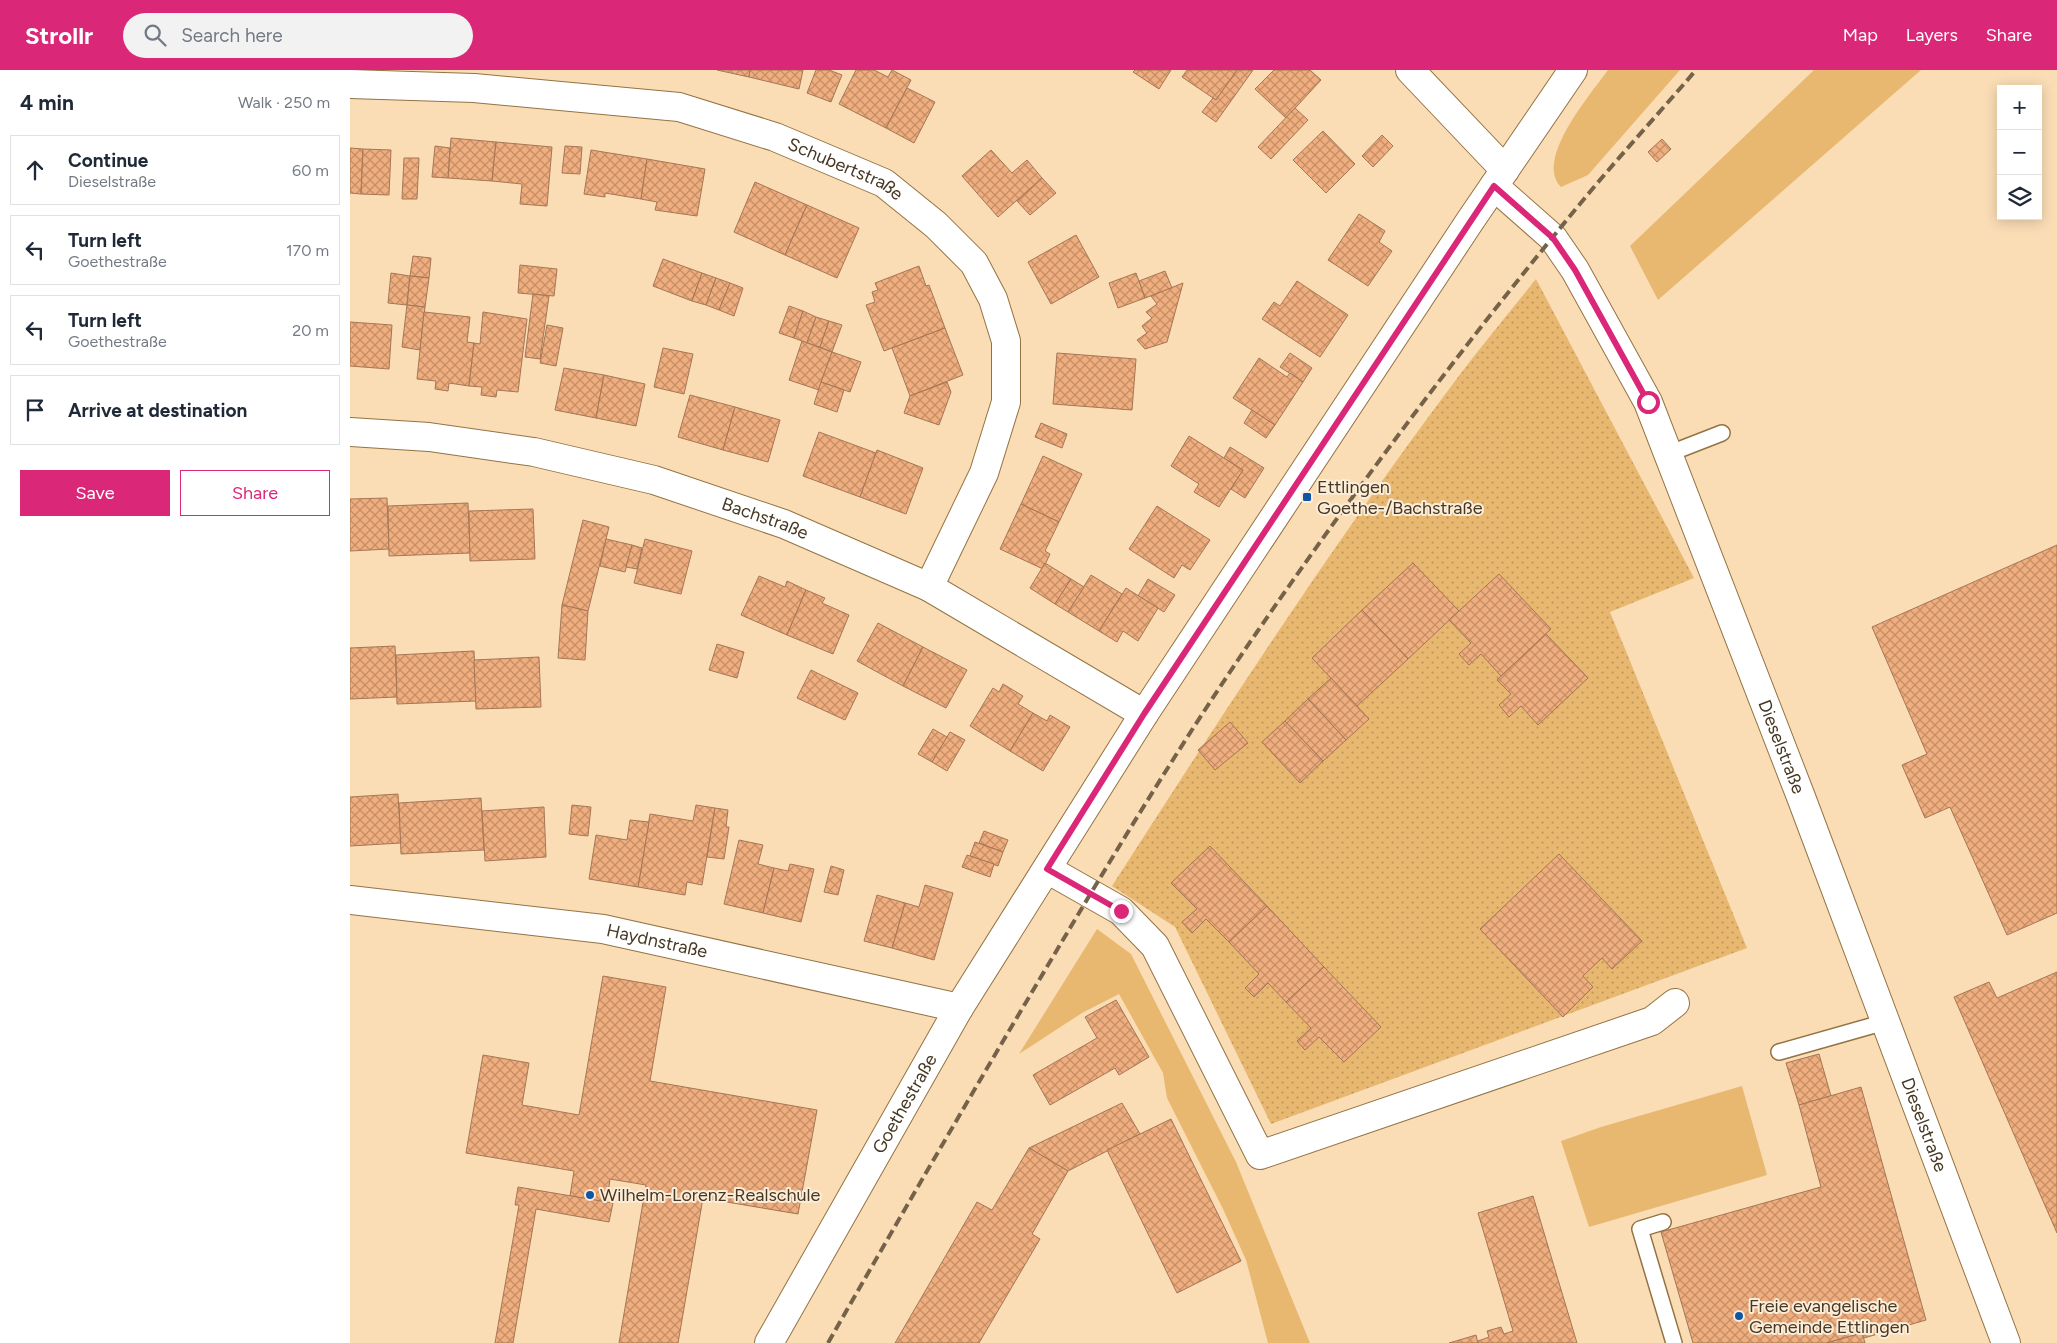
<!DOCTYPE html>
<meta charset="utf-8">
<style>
body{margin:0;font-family:Figtree,sans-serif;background:#f2f2f3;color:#1f2937}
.controls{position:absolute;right:15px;top:15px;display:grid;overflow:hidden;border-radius:0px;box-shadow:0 2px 12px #0003}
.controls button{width:45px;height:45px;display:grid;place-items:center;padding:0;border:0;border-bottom:1px solid #e0e1e3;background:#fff;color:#1f2937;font:25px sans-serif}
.stop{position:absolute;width:15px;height:15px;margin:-11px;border:4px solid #db2777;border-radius:50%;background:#fff}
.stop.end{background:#db2777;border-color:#fff;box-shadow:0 1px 5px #0008}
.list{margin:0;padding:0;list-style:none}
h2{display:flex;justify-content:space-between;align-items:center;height:65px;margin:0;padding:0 20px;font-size:21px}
h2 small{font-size:16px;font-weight:400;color:#747a83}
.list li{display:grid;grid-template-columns:32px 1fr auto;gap:15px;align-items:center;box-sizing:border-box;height:70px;margin:0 10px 10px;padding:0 10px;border:1px solid #e0e1e3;border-radius:0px}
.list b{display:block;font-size:19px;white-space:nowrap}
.list p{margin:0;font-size:16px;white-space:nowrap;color:#747a83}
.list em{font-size:16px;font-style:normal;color:#747a83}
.actions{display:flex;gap:10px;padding:15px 20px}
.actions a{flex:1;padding:11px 0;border:1px solid #db2777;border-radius:0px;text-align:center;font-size:18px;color:#db2777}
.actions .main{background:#db2777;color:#fff}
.icon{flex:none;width:28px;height:28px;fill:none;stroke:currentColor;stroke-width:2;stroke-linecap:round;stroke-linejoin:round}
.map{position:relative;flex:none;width:1707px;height:1273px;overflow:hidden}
header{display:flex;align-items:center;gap:30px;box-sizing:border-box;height:70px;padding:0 25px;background:#db2777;color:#fff}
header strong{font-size:24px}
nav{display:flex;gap:28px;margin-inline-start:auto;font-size:18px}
.search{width:350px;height:45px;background:#f2f2f3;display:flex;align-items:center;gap:12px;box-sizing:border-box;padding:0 18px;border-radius:28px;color:#747a83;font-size:19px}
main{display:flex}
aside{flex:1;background:#fff}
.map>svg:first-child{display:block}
.green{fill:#e8b871}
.garden{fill:url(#garden-dots)}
.building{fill:url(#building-cross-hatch);stroke:#a67655}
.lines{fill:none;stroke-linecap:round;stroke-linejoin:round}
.service-casing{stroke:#947343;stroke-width:18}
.minor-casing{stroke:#947343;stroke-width:30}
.tertiary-casing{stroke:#947343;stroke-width:30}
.service{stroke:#fff;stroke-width:15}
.minor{stroke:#fff;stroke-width:28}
.tertiary{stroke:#fff;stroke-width:28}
.rail{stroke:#756249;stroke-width:4;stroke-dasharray:10 5;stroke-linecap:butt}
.route{stroke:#db2777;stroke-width:6}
.poi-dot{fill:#1056a5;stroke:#fcedd9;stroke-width:2}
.labels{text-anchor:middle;stroke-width:4;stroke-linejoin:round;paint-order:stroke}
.street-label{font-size:18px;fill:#473824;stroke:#fcedd9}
.poi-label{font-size:18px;fill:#473824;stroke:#fcedd9;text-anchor:start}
</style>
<header>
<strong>Strollr</strong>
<div class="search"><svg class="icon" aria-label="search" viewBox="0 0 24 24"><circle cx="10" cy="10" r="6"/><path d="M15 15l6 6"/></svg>Search here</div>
<nav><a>Map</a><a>Layers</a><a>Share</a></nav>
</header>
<main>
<aside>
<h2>4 min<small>Walk · 250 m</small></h2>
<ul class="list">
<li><svg class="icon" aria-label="ahead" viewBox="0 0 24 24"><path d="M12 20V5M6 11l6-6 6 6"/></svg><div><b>Continue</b><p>Dieselstraße</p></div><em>60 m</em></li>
<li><svg class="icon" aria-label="left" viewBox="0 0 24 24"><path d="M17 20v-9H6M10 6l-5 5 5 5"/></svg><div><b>Turn left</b><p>Goethestraße</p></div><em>170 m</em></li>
<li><svg class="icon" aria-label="left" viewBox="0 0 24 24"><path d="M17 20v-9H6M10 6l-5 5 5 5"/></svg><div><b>Turn left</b><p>Goethestraße</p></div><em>20 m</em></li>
<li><svg class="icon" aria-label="arrive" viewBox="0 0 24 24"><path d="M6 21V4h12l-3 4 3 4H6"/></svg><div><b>Arrive at destination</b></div></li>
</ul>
<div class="actions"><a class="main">Save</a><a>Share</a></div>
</aside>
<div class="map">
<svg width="1707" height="1273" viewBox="0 0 1707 1273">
<defs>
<pattern id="garden-dots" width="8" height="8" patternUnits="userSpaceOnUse" patternTransform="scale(1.25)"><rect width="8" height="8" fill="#e8b871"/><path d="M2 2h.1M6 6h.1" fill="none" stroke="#be975d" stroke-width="1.8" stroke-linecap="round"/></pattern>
<pattern id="building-cross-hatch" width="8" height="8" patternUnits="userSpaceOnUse" patternTransform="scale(1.25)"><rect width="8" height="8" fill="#f0ad7e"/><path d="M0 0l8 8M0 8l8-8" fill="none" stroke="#c48e67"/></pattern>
</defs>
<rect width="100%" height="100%" fill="#faddb5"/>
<g class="green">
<path d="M1258 0H1330L1238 105 1211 117C1184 89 1241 24 1258 0Z"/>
<path d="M1464 0H1571L1308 230 1280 176Z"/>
<path d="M747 859 781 884 886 1092 960 1273H918L896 1190 873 1139 817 1028 813 1003 769 924 732 943 669 984Z"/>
<path d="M1392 1016 1417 1105 1239 1157 1211 1071 1251 1057Z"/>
</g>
<path class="garden" d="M1186 209 1344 508 1260 542 1397 878 921 1054 825 857 762 816C873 643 985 471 1108 307 1133 274 1160 242 1186 209Z"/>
<g class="building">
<path d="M367 0H400L399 7Z"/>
<path d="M400 0H453L449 19 399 7Z"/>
<path d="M466 0H479L492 5 481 32 457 23Z"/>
<path d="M506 0H524L538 7 542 0 561 10 536 58 489 34Z"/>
<path d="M785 0H821L809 19 783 2Z"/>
<path d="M837 0H887L866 30 832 7Z"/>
<path d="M887 0H903L866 52 852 42 863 28 866 30Z"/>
<path d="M924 0H960L971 10 936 48 905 19Z"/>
<path d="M557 18 585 32 564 73 536 58Z"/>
<path d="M945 38 958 50 921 89 908 77Z"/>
<path d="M973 61 1005 94 976 123 943 90Z"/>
<path d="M1032 65 1043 76 1023 97 1012 86Z"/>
<path d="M101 68 146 72 142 111 98 108Z"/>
<path d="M1312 69 1321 79 1307 92 1298 82Z"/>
<path d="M146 72 202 77 197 136 170 134 172 114 142 111Z"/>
<path d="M85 76 100 78 98 108 82 107Z"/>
<path d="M215 76 232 77 230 104 212 103Z"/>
<path d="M0 78 13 79 11 124 0 123Z"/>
<path d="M13 79 41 80 39 125 11 124Z"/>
<path d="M241 80 297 89 291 129 255 123V127L234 124Z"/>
<path d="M641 80 662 103 677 90 692 108 648 147 612 106Z"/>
<path d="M54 88H69L67 129H52Z"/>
<path d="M297 89 355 99 347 146 305 140 307 132 291 129Z"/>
<path d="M692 108 706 123 680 145 667 131Z"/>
<path d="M405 112 457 135 435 185 384 162Z"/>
<path d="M457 135 509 158 487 208 435 185Z"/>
<path d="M1009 144 1035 161 1029 172 1042 181 1018 216 978 190Z"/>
<path d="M726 165 749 207 701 234 678 192Z"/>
<path d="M63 186 81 188 79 208 60 206Z"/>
<path d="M313 189 352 203 342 231 303 216Z"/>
<path d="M170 195 207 199 204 226 168 223Z"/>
<path d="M569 196 576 216 579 215 595 258 534 281 516 235 525 232 522 222 528 220 525 213Z"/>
<path d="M815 201 822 218 795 228 789 211Z"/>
<path d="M41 203 60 206 57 235 38 233Z"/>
<path d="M352 203 366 208 356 235 342 231Z"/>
<path d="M786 203 795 228 768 238 759 213Z"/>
<path d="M60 206 79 208 75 237 57 235Z"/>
<path d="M366 208 380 213 369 240 356 235Z"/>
<path d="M947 211 998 245 970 287 912 249 924 232 930 236Z"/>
<path d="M380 213 393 218 384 246 369 240Z"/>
<path d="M833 213 817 272 795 279 787 270 797 263 792 256 802 248 796 242 807 234 801 226Z"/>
<path d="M183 224 199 226 190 289 175 287Z"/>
<path d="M57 235 75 237 70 280 52 277Z"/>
<path d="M439 236 453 241 444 268 429 263Z"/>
<path d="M453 241 466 247 457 273 444 268Z"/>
<path d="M74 242 120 247 117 272 124 273 119 316 99 313 98 321 85 319 86 311 67 309Z"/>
<path d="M133 242 177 249 168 322 147 320 146 327 131 325 132 317 119 316 124 273 130 274Z"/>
<path d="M466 247 479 251 470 277 457 273Z"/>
<path d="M479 251 492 255 482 282 470 277Z"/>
<path d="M0 252 42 255 39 299 0 296Z"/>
<path d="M197 255 213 258 206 296 190 293Z"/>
<path d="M595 258 613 305 560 326 542 278Z"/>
<path d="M452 271 482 282 469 320 439 310Z"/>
<path d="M313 278 343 284 334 324 304 317Z"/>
<path d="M482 282 511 292 500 322 471 312Z"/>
<path d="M707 283 786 289 782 340 703 334Z"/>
<path d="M940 283 962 298 953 312 930 297Z"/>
<path d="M909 288 937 307 940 303 953 312 925 355 883 328Z"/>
<path d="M214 298 254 305 246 348 205 340Z"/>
<path d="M254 305 295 314 286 356 246 348Z"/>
<path d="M471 312 494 320 487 342 464 334Z"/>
<path d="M597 312 601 322 589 355 554 343 560 326Z"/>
<path d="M340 325 385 337 373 380 328 367Z"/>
<path d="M385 337 430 350 418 392 373 380Z"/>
<path d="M902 340 925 355 916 368 894 353Z"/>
<path d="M691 353 717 364 712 378 685 367Z"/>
<path d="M469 362 526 383 510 427 453 406Z"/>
<path d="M839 366 893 400 869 437 844 422 849 414 821 396Z"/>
<path d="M880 377 914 398 895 428 881 419 893 400 874 388Z"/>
<path d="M527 380 573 398 556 444 510 427Z"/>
<path d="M693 386 732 404 709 452 671 434Z"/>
<path d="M37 428 39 479 0 481V429Z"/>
<path d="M118 433 120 483 39 486 38 436Z"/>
<path d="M671 434 709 452 695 481 700 484 693 499 650 479Z"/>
<path d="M807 436 860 470 840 500 832 495 824 508 779 479Z"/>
<path d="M183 439 185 489 120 491 119 441Z"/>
<path d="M233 450 259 457 238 541 212 535Z"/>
<path d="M256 469 282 475 275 502 250 496Z"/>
<path d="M295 469 342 481 331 524 284 513Z"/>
<path d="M282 475 292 478 287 499 276 497Z"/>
<path d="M1707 475V843L1657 865 1600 737 1575 748 1552 695 1577 684 1522 557Z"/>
<path d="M695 493 721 509 705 534 680 518Z"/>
<path d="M1063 493 1109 541 1058 589 1012 540Z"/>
<path d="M1149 504 1201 559 1151 606 1131 584 1119 595 1109 584 1121 573 1099 550Z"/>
<path d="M741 505 772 524 749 561 718 542Z"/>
<path d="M409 506 435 517 437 511 456 520 437 565 391 545Z"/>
<path d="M721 509 734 517 718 542 705 534Z"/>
<path d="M798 509 825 525 814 542 788 526Z"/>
<path d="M776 518 808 538 788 571 773 561 767 572 749 561Z"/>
<path d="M456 520 475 528 472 533 499 545 483 584 437 565Z"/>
<path d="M212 535 238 541 235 590 208 588Z"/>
<path d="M1012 540 1058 589 1007 636 962 588Z"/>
<path d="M528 553 573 577 553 616 507 591Z"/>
<path d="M1196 564 1238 608 1188 655 1171 636 1159 647 1149 635 1161 624 1147 610Z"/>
<path d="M367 574 394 582 387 608 359 600Z"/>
<path d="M45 576 47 627 0 629V578Z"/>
<path d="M573 577 617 600 596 638 553 616Z"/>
<path d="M124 581 126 631 47 634 46 585Z"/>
<path d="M189 587 191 637 126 639 124 590Z"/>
<path d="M461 600 508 623 495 650 447 628Z"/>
<path d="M981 608 1019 649 996 670 958 629Z"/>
<path d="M653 614 673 626 668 634 683 643 660 681 620 656 643 618 649 622Z"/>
<path d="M958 629 996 670 973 691 935 651Z"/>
<path d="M683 643 697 651 700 645 720 657 693 701 660 681Z"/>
<path d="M935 651 973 691 950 713 912 672Z"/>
<path d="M880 652 898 673 865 700 848 680Z"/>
<path d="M583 659 597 667 582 692 568 684Z"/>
<path d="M600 662 615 670 597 701 582 692Z"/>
<path d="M48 724 51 773 0 776V727Z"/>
<path d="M131 728 134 780 51 784 49 733Z"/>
<path d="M222 735 241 737 238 766 219 764Z"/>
<path d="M346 735 365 738 352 815 337 812 335 825 288 817 300 744 343 751Z"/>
<path d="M194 737 196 787 135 791 132 741Z"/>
<path d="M365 738 378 740 376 757H379L374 789 357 787Z"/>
<path d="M280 750 299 752 288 817 239 809 246 765 277 770Z"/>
<path d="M634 761 658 770 653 782 629 773Z"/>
<path d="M389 770 413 775 408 794 424 798 413 843 374 834Z"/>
<path d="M625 772 653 782 648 796 620 786Z"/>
<path d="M860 776 917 836 879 872 856 849 842 863 832 852 847 839 821 813Z"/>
<path d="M1209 784 1292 871 1262 899 1252 888 1233 906 1243 917 1213 947 1130 859Z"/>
<path d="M617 785 644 794 640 807 612 797Z"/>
<path d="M440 794 464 799 451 852 413 843 424 798 438 801Z"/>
<path d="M481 796 494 800 488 825 474 822Z"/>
<path d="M575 815 603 823 584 890 542 878 555 833 569 837Z"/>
<path d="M527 825 555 833 542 878 514 871Z"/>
<path d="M917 836 974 897 936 932 918 913 904 927 895 918 909 904 879 872Z"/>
<path d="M974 897 1031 957 994 992 969 967 955 980 947 971 961 958 936 932Z"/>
<path d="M1707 902V1163L1604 927 1639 912 1647 928Z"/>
<path d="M253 906 316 917 300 1011 467 1040 448 1144 353 1128 328 1273H269L296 1115 260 1109 257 1132 220 1126 224 1101 116 1083 133 985 179 993 172 1035 229 1045Z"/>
<path d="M766 930 799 987 769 1005 765 998 700 1035 683 1005 747 968 735 947Z"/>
<path d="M1469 984 1481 1026 1449 1035 1436 993Z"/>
<path d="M1511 1017 1576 1250 1514 1268 1512 1263 1476 1273H1343L1311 1162 1471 1117 1449 1035Z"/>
<path d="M772 1033 790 1064 718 1101 679 1078Z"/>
<path d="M821 1049 891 1191 827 1223 757 1080Z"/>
<path d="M679 1078 718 1101 682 1164 690 1169 629 1273H545L627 1132 642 1140Z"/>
<path d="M168 1117 263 1133 259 1152 186 1139 163 1273H145L169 1135H165Z"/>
<path d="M1183 1126 1227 1273H1128V1271L1139 1267 1137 1261 1151 1257 1154 1264 1163 1261 1128 1143Z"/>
<path d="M1512 1263 1515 1273H1477Z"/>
<path d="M1126 1265 1128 1273H1099Z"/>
</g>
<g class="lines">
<defs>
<g id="service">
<path d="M1318 384 1372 363"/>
<path d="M1429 982 1535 952"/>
<path d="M1313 1152 1290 1159 1324 1273"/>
</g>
<g id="minor">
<path id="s1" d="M0 14 124 18 329 37 425 67 534 113 586 155 624 193 643 229 656 271V332L634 403 579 517"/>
<path id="s2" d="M0 362 79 367 184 382 304 410 434 454 579 517 794 644"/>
<path d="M697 799 771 841 805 876 910 1085 1302 951 1325 933"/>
<path id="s3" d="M0 830 253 859 609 938"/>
</g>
<g id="tertiary">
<path d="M1060 0 1155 100"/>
<path id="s4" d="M1144 116 1203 168 1225 200 1298 332 1451 727 1656 1273"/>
<path id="s5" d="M419 1273 609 938 794 644 1120 151 1223 0"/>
</g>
</defs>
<use href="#service" class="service-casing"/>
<use href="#minor" class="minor-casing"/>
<use href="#tertiary" class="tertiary-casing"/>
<use href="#service" class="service"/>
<use href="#minor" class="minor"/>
<use href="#tertiary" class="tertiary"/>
<path class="rail" d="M478 1273C546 1154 615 1035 685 917 756 797 828 677 907 562 1011 411 1122 264 1239 123 1274 81 1311 41 1346 0"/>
</g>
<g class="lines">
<path class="route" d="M771 841 697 799 794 644 1144 116 1203 168 1225 200 1298 332"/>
</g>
<g class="poi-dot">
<rect x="952" y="422" width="10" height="10" rx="2.5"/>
<circle cx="240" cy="1125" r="5"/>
<circle cx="1389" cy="1246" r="5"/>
</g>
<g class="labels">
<g class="street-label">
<text dy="6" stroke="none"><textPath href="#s1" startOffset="508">Schubertstraße</textPath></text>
<text dy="6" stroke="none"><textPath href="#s2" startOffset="426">Bachstraße</textPath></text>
<text dy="6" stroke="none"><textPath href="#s4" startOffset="638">Dieselstraße</textPath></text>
<text dy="6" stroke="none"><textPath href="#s3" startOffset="310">Haydnstraße</textPath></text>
<text dy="6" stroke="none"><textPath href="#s5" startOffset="275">Goethestraße</textPath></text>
<text dy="6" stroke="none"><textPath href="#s4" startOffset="1042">Dieselstraße</textPath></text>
</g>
<g class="poi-label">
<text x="967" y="423">Ettlingen<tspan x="967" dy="21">Goethe-/Bachstraße</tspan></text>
<text x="250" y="1131">Wilhelm-Lorenz-Realschule</text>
<text x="1399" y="1242">Freie evangelische<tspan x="1399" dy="21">Gemeinde Ettlingen</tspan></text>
</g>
</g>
</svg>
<div class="controls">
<button>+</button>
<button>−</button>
<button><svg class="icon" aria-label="layers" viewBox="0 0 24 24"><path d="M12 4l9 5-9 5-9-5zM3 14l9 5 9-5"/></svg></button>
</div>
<div class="stop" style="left:1298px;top:332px"></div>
<div class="stop end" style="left:771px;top:841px"></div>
</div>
</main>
